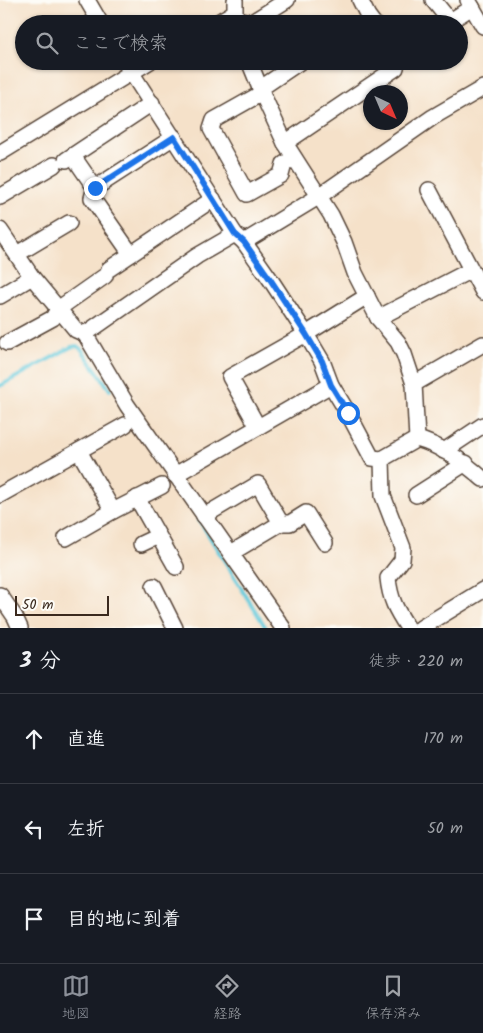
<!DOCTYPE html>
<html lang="ja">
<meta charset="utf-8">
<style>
body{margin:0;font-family:Kalam,"Klee One",sans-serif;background:#242831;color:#f1f3f6}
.compass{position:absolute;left:363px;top:85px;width:45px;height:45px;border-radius:50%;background:#171b24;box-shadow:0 1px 4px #0004;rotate:136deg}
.scale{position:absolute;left:15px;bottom:12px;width:94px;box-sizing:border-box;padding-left:5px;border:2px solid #3b2a1e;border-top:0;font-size:14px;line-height:18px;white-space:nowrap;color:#3b2a1e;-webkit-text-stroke:4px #fdfcf7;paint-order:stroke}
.stop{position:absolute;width:15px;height:15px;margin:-11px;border:4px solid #1a73e8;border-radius:50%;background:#fff}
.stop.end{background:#1a73e8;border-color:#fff;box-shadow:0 1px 5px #0008}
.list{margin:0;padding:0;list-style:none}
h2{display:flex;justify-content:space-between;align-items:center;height:65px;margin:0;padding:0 20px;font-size:21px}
h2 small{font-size:16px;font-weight:400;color:#9ea1a6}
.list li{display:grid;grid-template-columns:32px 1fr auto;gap:15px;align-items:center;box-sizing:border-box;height:90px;padding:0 20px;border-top:1px solid #363941}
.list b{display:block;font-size:19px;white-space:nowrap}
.list em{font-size:16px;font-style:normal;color:#9ea1a6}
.icon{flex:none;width:28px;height:28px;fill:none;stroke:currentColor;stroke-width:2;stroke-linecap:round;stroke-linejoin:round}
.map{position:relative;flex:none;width:483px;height:628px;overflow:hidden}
.search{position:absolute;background:#171b24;box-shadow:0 1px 4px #0004;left:15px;right:15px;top:15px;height:55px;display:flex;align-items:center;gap:12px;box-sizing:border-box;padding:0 18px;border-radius:28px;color:#9ea1a6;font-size:19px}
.sheet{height:335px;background:#171b24}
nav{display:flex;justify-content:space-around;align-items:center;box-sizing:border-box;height:70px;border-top:1px solid #363941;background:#171b24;font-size:14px;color:#9ea1a6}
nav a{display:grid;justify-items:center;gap:2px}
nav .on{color:#8c9099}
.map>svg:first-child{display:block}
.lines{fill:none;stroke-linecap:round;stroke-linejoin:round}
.stream{stroke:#5cc6d8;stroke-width:4}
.minor-casing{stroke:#574538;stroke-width:18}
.minor{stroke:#fff;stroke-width:15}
.route{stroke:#1a73e8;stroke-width:6}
</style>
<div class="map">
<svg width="483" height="628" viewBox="0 0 483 628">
<rect width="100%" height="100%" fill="#fdfcf7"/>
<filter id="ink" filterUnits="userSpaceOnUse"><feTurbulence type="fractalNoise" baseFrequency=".02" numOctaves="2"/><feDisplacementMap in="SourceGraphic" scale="10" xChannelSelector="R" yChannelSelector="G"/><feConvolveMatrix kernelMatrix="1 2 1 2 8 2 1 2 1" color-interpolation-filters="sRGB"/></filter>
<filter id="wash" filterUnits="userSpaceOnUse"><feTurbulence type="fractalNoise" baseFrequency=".0096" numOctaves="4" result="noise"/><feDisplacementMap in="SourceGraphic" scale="20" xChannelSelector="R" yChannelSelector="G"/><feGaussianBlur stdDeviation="1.12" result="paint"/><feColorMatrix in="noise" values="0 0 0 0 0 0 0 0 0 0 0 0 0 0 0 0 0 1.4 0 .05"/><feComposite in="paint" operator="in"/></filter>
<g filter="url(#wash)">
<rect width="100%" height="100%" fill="#f5e1c9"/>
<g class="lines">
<g class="stream">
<path d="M0 386 71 347 77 346 82 350 110 390"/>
<path d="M199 520 266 628"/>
</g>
</g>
</g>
<g filter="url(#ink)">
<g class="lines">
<defs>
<g id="minor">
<path d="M87 0 101 24"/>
<path d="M360 0 368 16 374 24"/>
<path d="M433 0 450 21"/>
<path d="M468 0 483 26"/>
<path d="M241 20 252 22 287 0"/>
<path d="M215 24 235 12V0"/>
<path d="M446 24 472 7"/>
<path d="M124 61 235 234 244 242 270 279 306 334 322 361 331 385 348 413 372 458 382 459 417 439C442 446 464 462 483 479"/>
<path d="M249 61 262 93"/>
<path d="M397 61 396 68 285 143 331 215 344 242 355 273 378 318 398 342 404 354 414 384"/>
<path d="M261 88 301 61"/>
<path d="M285 143 262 93 214 120 211 129 247 194 281 175 284 164 294 158"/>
<path d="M0 153 150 61"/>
<path d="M73 156 95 188 92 198 131 254"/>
<path d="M66 160 152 103"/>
<path d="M95 188 174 137"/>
<path d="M429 190 483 292"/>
<path d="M0 197 54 165"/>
<path d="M0 230 32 277 76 330 85 334 127 405 283 628"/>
<path d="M244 242 318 197 433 117 483 88"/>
<path d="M17 254 69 223"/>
<path d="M109 269 213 199"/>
<path d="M0 296 32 277"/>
<path d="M378 318 471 270"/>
<path d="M85 334 197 256 235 234"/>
<path d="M7 343 53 318 58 309 105 276"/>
<path d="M258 427 230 377 306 334 367 296"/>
<path d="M417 439 414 384 483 344"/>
<path d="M79 451 113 511"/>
<path d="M444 451 483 425"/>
<path d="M382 459 383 496 403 548 402 560 388 578C390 599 396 610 408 628"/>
<path d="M175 475 331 385"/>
<path d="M0 495 125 425"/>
<path d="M416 495 466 463"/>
<path d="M137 498 176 567"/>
<path d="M204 516 258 484 281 523 231 553"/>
<path d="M281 523H290L306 513 325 543"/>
<path d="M66 538 113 511 162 486"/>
<path d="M141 544 158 536"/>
<path d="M154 586 175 628"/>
<path d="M0 595 15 617 20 628"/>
<path d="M421 628 483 590"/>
</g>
</defs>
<use href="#minor" class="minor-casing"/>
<use href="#minor" class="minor"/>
</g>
</g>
<g class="lines" filter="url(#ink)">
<path class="route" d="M95 188 174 137 235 234 244 242 270 279 306 334 322 361 331 385 348 413"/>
</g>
</svg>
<svg class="compass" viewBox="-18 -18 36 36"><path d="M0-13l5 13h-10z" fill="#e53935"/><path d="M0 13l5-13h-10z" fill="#9ea1a6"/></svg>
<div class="scale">50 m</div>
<div class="stop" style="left:348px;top:413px"></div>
<div class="stop end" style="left:95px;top:188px"></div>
<div class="search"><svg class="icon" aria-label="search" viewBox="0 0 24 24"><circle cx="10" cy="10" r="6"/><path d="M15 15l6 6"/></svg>ここで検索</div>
</div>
<section class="sheet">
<h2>3 分<small>徒歩 · 220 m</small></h2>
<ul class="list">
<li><svg class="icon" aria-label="ahead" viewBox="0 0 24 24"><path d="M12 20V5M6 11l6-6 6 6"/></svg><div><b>直進</b></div><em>170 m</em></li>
<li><svg class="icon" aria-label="left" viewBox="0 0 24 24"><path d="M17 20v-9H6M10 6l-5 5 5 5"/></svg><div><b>左折</b></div><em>50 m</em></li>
<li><svg class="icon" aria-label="arrive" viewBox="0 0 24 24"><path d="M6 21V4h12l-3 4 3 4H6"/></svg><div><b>目的地に到着</b></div></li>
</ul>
</section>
<nav>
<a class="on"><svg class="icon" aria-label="map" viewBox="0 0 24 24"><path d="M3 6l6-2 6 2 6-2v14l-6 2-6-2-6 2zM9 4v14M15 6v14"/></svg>地図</a>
<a><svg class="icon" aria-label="directions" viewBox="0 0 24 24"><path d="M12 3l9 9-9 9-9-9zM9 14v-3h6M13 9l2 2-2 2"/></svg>経路</a>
<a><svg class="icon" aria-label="saved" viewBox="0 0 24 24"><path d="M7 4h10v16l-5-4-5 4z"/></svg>保存済み</a>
</nav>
